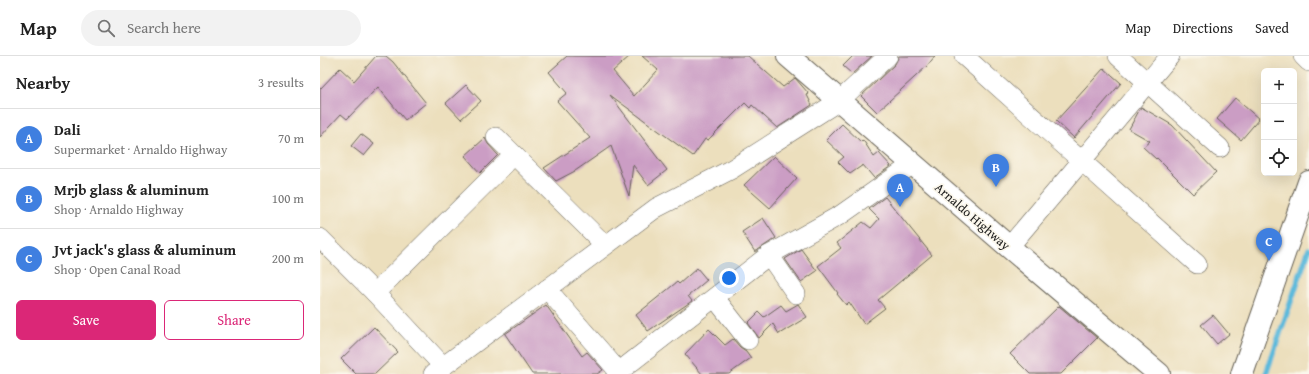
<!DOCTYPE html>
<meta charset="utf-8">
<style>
body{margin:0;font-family:"Gentium Book Plus",serif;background:#f2f2f2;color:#222}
.controls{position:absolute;right:12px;top:12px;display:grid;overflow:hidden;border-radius:6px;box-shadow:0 4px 16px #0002}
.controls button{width:36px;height:36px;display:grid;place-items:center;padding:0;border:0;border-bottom:1px solid #e0e0e0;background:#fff;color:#222;font:20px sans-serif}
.you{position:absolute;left:409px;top:222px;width:14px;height:14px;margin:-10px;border:3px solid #fff;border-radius:50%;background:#1a73e8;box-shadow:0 0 0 6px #1a73e833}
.badge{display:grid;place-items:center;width:26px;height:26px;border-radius:50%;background:#db2777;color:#fff;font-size:13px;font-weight:700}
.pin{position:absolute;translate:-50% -33px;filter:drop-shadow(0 1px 2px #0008)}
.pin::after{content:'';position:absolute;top:21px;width:14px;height:12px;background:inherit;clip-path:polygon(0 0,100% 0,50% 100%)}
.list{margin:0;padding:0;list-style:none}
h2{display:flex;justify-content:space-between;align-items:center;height:52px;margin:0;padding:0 16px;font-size:17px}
h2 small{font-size:13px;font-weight:400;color:#767676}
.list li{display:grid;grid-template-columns:26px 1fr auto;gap:12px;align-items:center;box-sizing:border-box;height:60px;padding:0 16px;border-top:1px solid #e0e0e0}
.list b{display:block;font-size:15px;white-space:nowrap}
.list p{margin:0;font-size:13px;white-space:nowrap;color:#767676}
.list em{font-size:13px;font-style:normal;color:#767676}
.actions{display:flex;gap:8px;padding:12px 16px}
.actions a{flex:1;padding:9px 0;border:1px solid #db2777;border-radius:6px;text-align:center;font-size:14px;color:#db2777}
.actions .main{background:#db2777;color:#fff}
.icon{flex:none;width:22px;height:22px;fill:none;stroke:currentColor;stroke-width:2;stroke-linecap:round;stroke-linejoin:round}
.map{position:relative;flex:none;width:989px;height:318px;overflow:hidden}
header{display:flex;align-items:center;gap:24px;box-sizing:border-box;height:56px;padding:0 20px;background:#fff;border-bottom:1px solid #e0e0e0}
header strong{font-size:19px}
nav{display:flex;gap:22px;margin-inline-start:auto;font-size:14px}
.search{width:280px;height:36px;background:#f2f2f2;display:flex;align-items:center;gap:10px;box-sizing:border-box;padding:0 14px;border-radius:22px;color:#767676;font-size:15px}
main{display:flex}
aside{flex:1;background:#fff}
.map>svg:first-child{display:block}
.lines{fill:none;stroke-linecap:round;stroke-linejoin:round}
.stream{stroke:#5dbadb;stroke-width:5.5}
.building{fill:#cb9dc4}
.minor-casing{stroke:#656054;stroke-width:20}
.secondary-casing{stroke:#656054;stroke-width:24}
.minor{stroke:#fff;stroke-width:19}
.secondary{stroke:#fff;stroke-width:22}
.labels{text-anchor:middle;stroke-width:3.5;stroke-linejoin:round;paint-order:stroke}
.street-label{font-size:13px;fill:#1c1c1c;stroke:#fbf7ec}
</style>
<header>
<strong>Map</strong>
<div class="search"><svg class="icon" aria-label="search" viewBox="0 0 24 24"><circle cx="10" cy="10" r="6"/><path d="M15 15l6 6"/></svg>Search here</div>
<nav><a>Map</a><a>Directions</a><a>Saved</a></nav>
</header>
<main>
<aside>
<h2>Nearby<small>3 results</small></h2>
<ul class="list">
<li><span class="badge" style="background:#3f7fe0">A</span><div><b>Dali</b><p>Supermarket · Arnaldo Highway</p></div><em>70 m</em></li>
<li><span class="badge" style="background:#3f7fe0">B</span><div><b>Mrjb glass &amp; aluminum</b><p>Shop · Arnaldo Highway</p></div><em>100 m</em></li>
<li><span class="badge" style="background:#3f7fe0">C</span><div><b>Jvt jack's glass &amp; aluminum</b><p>Shop · Open Canal Road</p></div><em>200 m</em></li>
</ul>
<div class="actions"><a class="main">Save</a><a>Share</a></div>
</aside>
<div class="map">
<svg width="989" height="318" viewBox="0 0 989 318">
<rect width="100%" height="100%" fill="#fbf7ec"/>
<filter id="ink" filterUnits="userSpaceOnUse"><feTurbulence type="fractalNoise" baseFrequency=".025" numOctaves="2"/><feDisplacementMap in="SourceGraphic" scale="8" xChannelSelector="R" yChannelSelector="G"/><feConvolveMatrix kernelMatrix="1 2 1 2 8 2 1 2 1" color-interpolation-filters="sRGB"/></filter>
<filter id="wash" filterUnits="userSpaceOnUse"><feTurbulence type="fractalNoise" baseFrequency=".012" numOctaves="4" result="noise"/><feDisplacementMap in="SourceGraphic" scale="16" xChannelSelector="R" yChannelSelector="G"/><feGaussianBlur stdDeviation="0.9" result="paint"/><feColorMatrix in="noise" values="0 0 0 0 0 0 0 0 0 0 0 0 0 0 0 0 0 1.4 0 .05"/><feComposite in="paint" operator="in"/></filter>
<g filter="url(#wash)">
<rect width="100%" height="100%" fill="#ecdfbd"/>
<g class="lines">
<path class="stream" d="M946 318 989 193"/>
</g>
<g id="blocks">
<g class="building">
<path d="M56 0H66L73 6 106 47 85 64 58 31 27 63 21 58 0 81V33L20 12 34 25Z"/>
<path d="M247 0H310L293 15 314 40 338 14 322 0H428L463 31 475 22 489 38 487 39 492 49 457 72 432 49 430 52 425 47 388 84 385 83 373 100 290 39 347 114 328 129 313 109 309 140 291 90 255 115 236 125 224 112 270 82 237 45 247 37 229 16Z"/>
<path d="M533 0H552L532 18 523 10Z"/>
<path d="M579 0H615L607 10 557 56 541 40 575 8Z"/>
<path d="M784 12 801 27 754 82 736 65Z"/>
<path d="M146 29 161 45 141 63 126 47Z"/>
<path d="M915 42 939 63 921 84 897 63Z"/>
<path d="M821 51 852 69 896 116 873 138 837 102 836 103 823 91 830 85 809 73Z"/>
<path d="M522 68 541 86 543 84 554 101 559 97 571 110 554 122 543 109 530 118 518 106 524 101 506 84Z"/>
<path d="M41 78 54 88 44 100 31 90Z"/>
<path d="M165 82 168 88 178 99 160 117 145 100Z"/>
<path d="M454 100 477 122 450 152 424 129Z"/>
<path d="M565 141 612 199 558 244 565 252 544 268 529 246 526 249 517 238 518 237 498 210 521 192 517 187 543 166 551 172 559 163 549 153Z"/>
<path d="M443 162 456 182 435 196 422 176Z"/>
<path d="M481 193 497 215 481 226 465 203Z"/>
<path d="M377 212 387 224 368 240 372 245 328 275 316 259 357 226 359 228Z"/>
<path d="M478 248 487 261 459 278 453 268 439 282 428 267 439 256 444 261 461 249 466 255Z"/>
<path d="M226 249 262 300 267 296 283 314 277 318H212L185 278Z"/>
<path d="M739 250 777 282 741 318H710L690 298Z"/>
<path d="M893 259 909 278 897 288 881 269Z"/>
<path d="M54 271 78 296 55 318H36L21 303Z"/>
<path d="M389 273 405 289 413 283 420 291 426 295 431 302 409 318H382L365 298Z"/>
</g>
</g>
</g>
<g filter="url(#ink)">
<use href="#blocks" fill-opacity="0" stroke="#656054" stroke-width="1"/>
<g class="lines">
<defs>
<g id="minor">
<path d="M644 0 877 208"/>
<path d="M798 0 900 92"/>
<path d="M983 0 989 6"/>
<path d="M176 81 285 189"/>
<path d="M0 182 55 237 123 310"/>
<path d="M689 191 850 0"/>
<path d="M449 199 476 238"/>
<path d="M227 233 299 316"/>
<path d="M55 237 194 99"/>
<path d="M395 242 428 284"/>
<path d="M113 318 336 152 412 113 519 45 568 0"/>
<path d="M296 318 449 199 522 158 593 108"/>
</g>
<g id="secondary">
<path d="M468 0 689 191 839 318"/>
<path d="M922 318 989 126"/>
</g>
</defs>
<use href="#minor" class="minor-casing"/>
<use href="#secondary" class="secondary-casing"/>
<use href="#minor" class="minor"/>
<use href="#secondary" class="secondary"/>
</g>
</g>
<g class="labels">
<g class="street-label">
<text transform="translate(653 160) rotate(41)" y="5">Arnaldo Highway</text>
</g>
</g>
</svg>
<div class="controls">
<button>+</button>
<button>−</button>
<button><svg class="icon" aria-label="locate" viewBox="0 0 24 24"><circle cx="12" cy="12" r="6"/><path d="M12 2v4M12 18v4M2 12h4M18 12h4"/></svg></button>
</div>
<div class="you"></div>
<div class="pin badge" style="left:580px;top:151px;background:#3f7fe0">A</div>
<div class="pin badge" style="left:676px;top:131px;background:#3f7fe0">B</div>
<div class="pin badge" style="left:949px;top:205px;background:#3f7fe0">C</div>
</div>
</main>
